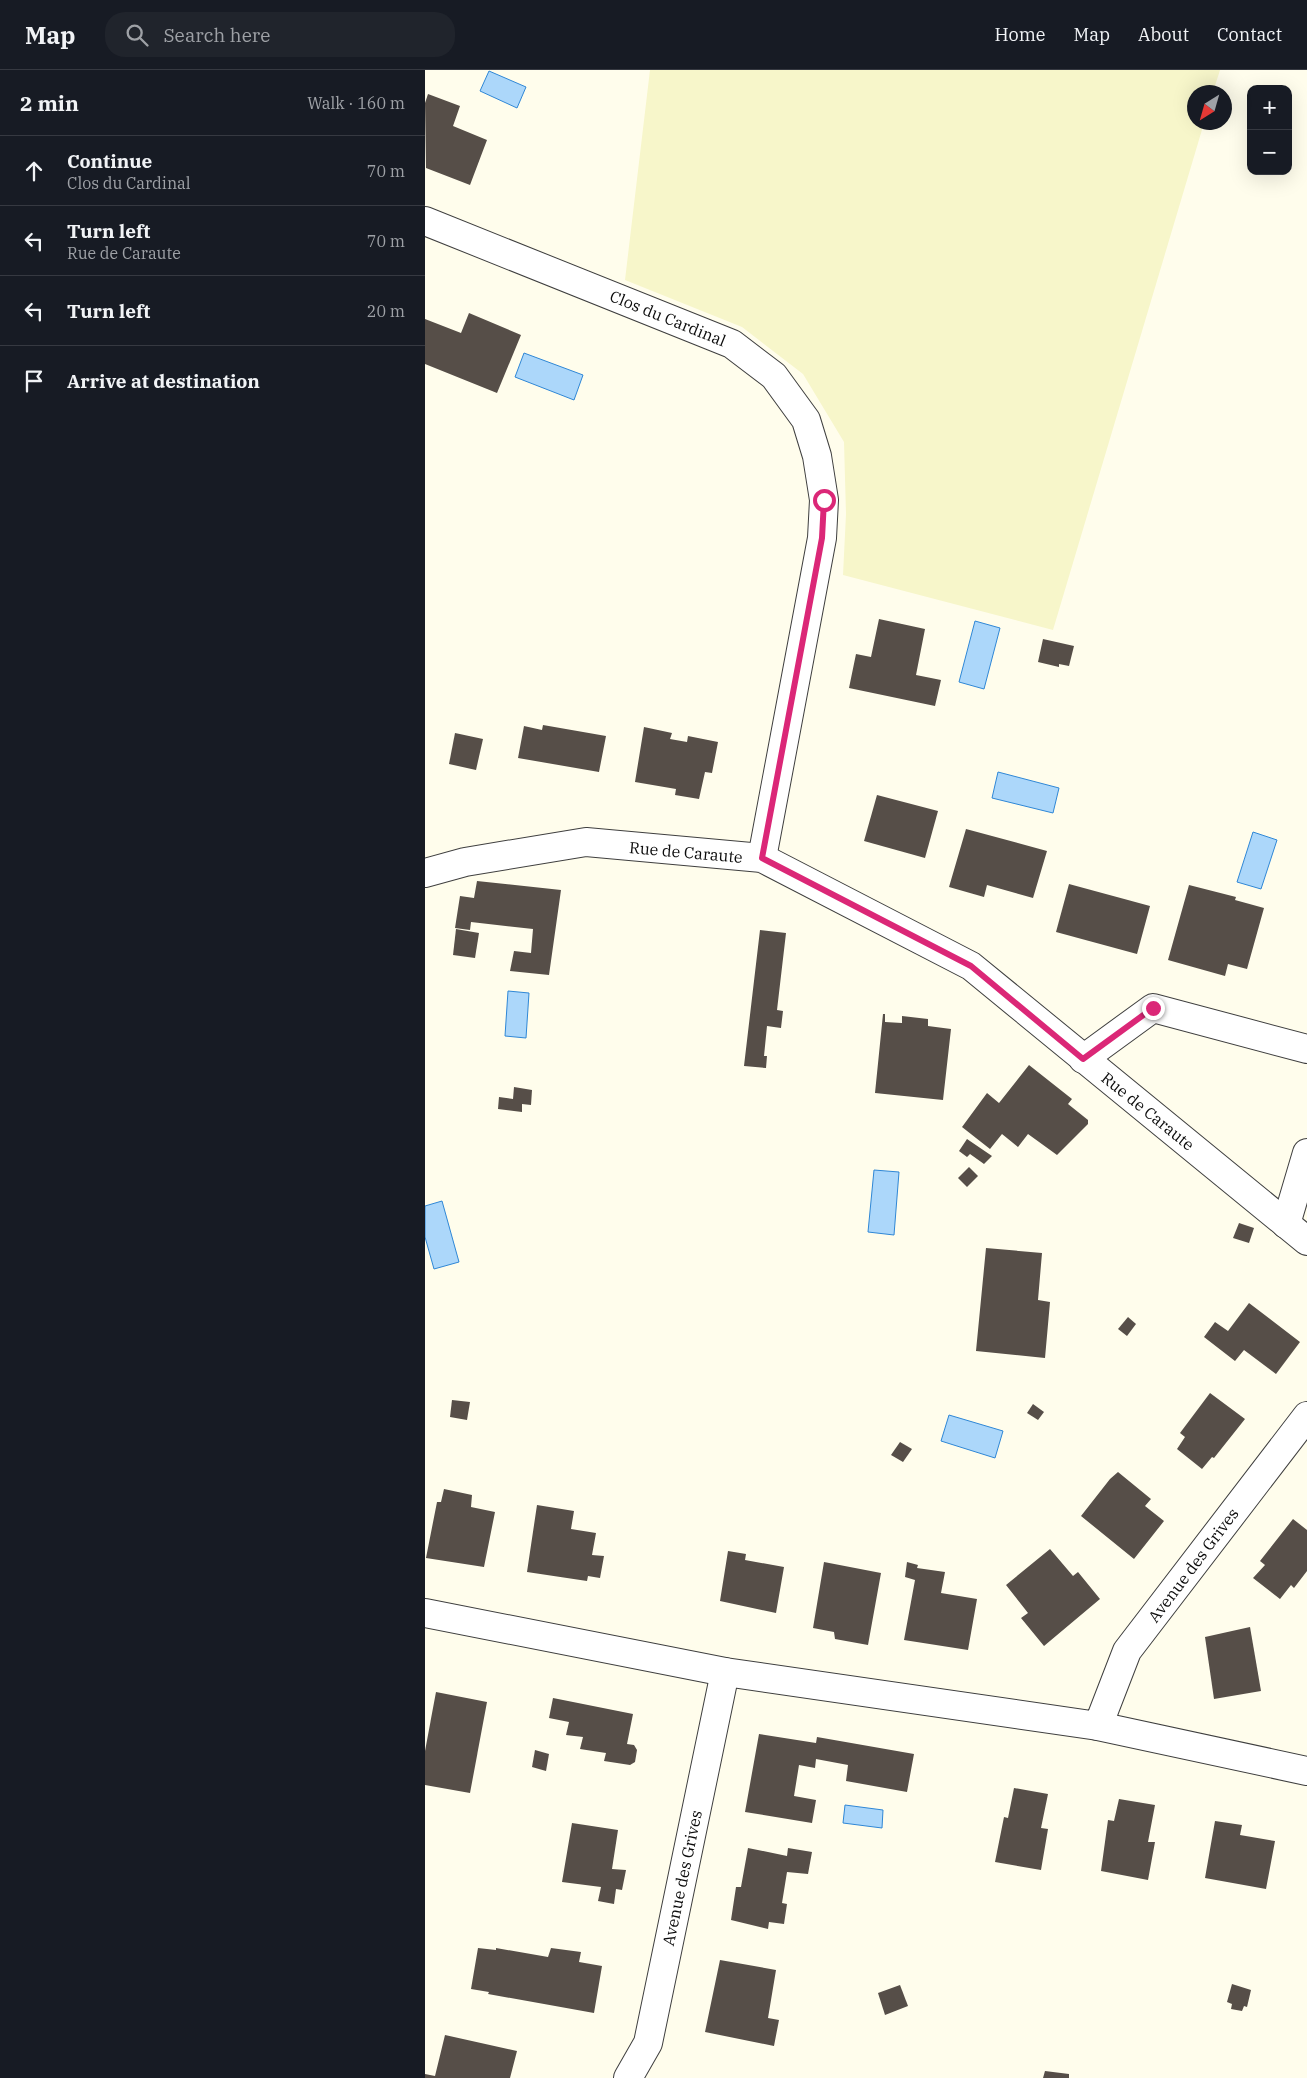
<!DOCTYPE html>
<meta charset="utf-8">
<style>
body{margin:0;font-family:"IBM Plex Serif",serif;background:#20242c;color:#f1f3f6}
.controls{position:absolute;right:15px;top:15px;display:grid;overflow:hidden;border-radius:10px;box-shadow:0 5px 20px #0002}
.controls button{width:45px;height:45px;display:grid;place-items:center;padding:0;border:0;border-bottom:1px solid #363941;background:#171b24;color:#f1f3f6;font:25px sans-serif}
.compass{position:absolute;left:762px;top:15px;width:45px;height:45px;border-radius:50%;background:#171b24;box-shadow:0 5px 20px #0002;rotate:217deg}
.stop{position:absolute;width:15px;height:15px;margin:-11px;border:4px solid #db2777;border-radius:50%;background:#fff}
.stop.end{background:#db2777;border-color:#fff;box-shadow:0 1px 5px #0008}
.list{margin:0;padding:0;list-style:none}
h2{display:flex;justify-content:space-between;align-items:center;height:65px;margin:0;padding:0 20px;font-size:21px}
h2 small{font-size:16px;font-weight:400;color:#9ea1a6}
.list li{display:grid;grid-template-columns:32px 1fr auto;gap:15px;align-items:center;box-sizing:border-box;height:70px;padding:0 20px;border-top:1px solid #363941}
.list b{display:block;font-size:19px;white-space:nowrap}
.list p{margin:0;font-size:16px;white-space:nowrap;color:#9ea1a6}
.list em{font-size:16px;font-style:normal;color:#9ea1a6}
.icon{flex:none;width:28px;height:28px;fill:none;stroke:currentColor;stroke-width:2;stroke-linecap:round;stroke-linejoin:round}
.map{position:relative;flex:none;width:882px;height:2008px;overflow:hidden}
header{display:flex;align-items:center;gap:30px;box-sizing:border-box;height:70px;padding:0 25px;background:#171b24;border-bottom:1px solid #363941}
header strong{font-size:24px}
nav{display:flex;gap:28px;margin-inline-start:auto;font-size:18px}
.search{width:350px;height:45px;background:#20242c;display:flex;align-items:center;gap:12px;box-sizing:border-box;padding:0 18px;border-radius:20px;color:#9ea1a6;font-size:19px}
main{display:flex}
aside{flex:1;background:#171b24}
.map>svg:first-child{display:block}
.farmland{fill:#f7f6ca}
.water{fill:#acd7fa;stroke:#2f87d6}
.building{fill:#564e48}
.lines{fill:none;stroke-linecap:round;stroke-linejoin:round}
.minor-casing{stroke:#3f3f3f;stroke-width:30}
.minor{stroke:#fff;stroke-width:28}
.route{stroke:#db2777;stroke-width:6}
.labels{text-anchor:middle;stroke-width:5;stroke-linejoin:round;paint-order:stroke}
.street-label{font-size:16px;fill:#0c0c0c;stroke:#fff}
</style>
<header>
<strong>Map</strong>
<div class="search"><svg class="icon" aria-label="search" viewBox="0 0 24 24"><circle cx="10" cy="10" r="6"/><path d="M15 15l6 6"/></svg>Search here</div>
<nav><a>Home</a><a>Map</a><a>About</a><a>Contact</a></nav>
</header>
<main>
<aside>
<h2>2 min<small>Walk · 160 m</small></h2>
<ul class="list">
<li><svg class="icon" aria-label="ahead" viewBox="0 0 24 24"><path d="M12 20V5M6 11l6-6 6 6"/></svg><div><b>Continue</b><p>Clos du Cardinal</p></div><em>70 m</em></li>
<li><svg class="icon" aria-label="left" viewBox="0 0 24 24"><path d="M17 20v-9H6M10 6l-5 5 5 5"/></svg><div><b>Turn left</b><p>Rue de Caraute</p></div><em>70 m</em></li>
<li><svg class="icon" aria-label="left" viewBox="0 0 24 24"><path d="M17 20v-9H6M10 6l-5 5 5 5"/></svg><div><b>Turn left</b></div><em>20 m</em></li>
<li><svg class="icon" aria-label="arrive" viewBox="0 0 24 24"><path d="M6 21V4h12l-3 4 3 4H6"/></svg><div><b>Arrive at destination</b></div></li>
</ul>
</aside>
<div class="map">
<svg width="882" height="2008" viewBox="0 0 882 2008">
<rect width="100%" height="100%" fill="#fffdec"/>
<path class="farmland" d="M225 0H795L788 22H769V52L779 53 628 560 418 505 421 444 419 372 378 304 317 257 200 210Z"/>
<g class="water">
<path d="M64 1 101 17 92 38 55 21Z"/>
<path d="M99 283 158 305 149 330 90 307Z"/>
<path d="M550 551 575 558 559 619 534 612Z"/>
<path d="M573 702 634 718 628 743 567 728Z"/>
<path d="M828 762 852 770 836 819 812 812Z"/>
<path d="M83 921 104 923 101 968 80 966Z"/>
<path d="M449 1100 474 1102 469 1165 443 1162Z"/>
<path d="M17 1131 34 1192 9 1199 0 1167V1136Z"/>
<path d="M524 1345 578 1361 570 1388 516 1371Z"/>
<path d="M420 1735 458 1740 457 1758 418 1753Z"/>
</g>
<g class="building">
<path d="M3 24 35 36 28 56 62 70 45 115 1 98 0 33Z"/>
<path d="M44 243 96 265 72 323 0 294V249L36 263Z"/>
<path d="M454 549 500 559 491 605 516 610 510 636 424 618 431 584 446 587Z"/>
<path d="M618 569 649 576 644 596 634 594V597L613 592Z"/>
<path d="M118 655 181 666 174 702 93 688 99 656 117 660Z"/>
<path d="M219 657 247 663 245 669 262 672 263 666 293 672 287 703 280 702 274 729 250 725 251 719 210 712Z"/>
<path d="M30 663 58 669 51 700 24 694Z"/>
<path d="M452 725 513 741 500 788 439 771Z"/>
<path d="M541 759 622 781 608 828 562 815 559 827 524 817Z"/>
<path d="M52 811 136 820 124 905 85 901 89 881 106 883 108 859 46 852 45 860 30 858 35 826 49 828Z"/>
<path d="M644 814 725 836 712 884 631 862Z"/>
<path d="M764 815 811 827 810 830 839 838 822 899 803 894 800 906 743 890Z"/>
<path d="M31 859 54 863 50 888 28 885Z"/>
<path d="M335 860 361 863 352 940 358 941 356 958 342 956 339 986H342L341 998 319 996Z"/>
<path d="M458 944H460V952L477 953V946L503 949V956L526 959 518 1030 450 1023Z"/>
<path d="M604 995 647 1029 643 1034 663 1050V1054L632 1085 603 1064 593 1077 577 1064 565 1079 537 1057 562 1023 574 1033Z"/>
<path d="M89 1017 107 1020 106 1035 97 1034V1042L73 1039 74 1027 88 1029Z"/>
<path d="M542 1069 567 1086 559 1094 545 1084 542 1087 534 1081Z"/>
<path d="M544 1097 553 1106 542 1117 533 1108Z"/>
<path d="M814 1153 829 1158 824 1173 808 1168Z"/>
<path d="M561 1178 617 1183 613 1230 625 1232 620 1288 551 1281Z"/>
<path d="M824 1233 875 1272 851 1304 819 1280 810 1291 779 1267 790 1252 803 1261Z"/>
<path d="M703 1247 711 1254 702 1266 693 1259Z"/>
<path d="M785 1323 820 1349 789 1388 787 1387 777 1399 752 1379 760 1367 755 1363Z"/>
<path d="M27 1330 45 1332 42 1350 25 1347Z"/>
<path d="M608 1334 619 1342 613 1350 602 1343Z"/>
<path d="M475 1372 487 1379 478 1392 466 1385Z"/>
<path d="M693 1402 726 1429 720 1436 739 1451 709 1489 656 1446 685 1409Z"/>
<path d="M19 1419 47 1425 46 1437 70 1442 59 1497 1 1488 12 1432H16Z"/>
<path d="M112 1435 149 1441 146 1459 171 1463 167 1485 179 1486 175 1508 163 1506 162 1511 102 1502Z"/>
<path d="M868 1449 882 1460V1501L869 1518 866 1515 855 1529 828 1508 840 1495 835 1491Z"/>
<path d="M625 1479 648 1506 653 1502 675 1529 619 1576 596 1548 603 1543 581 1515Z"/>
<path d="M303 1481 321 1484 320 1490 359 1497 351 1543 295 1531Z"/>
<path d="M399 1492 456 1503 443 1575 410 1569 409 1562 388 1558Z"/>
<path d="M482 1492 493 1495 492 1498 520 1502 516 1523 552 1529 543 1580 479 1570 490 1510 480 1507Z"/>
<path d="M825 1557 836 1621 789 1629 780 1567Z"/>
<path d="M11 1622 62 1632 45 1723 0 1715V1681Z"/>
<path d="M128 1628 208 1644 202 1674 209 1675 212 1680 210 1692 205 1695 179 1691 181 1683 155 1679 158 1667 141 1665 144 1652 124 1648Z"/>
<path d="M334 1664 391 1673 392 1667 489 1684 482 1722 421 1711 423 1695 391 1689 390 1698 374 1695 369 1726 391 1730 387 1753 320 1742Z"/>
<path d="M110 1680 124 1684 121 1701 107 1697Z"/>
<path d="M589 1718 623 1724 616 1758 623 1759 616 1800 570 1792 579 1747 583 1748Z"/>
<path d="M694 1729 730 1735 723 1772H730L723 1810 676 1801 683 1750 689 1751Z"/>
<path d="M790 1751 817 1755 815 1765 850 1771 841 1819 780 1808Z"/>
<path d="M147 1753 193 1760 187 1799 201 1800 197 1820 191 1819 189 1834 173 1831 176 1817 137 1812Z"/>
<path d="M323 1778 362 1786 363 1778 387 1782 383 1804 362 1802 357 1833 362 1834 359 1854 344 1852 343 1859 306 1850 311 1817H316Z"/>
<path d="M53 1878 71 1880V1878L123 1887 126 1878 156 1882 154 1892 177 1896 169 1943 63 1924 64 1922 46 1919Z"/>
<path d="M295 1890 351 1900 343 1948 354 1950 349 1976 280 1962Z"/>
<path d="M807 1914 826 1920 822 1937 819 1936 817 1941 806 1939 807 1934 802 1932Z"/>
<path d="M475 1915 483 1936 460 1945 453 1923Z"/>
<path d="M20 1965 92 1981 85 2008H0V2004L10 2006Z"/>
<path d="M620 2001 644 2004V2008H618Z"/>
</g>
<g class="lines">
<defs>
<g id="minor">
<path d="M0 151 307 274 349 306 381 350 392 386 399 430 397 468 337 788"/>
<path d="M0 803 40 792 161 772 337 788 546 896 882 1171"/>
<path d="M658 989 728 938 882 979"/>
<path d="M861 1154 882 1083"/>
<path d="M0 1543 300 1602 673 1656 702 1581 882 1346"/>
<path d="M673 1656 882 1701"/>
<path d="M203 2008 223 1973 300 1602"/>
</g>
</defs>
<use href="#minor" class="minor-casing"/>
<use href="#minor" class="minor"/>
</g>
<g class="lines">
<path class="route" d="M399 430 397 468 337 788 546 896 658 989 728 938"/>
</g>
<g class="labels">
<g class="street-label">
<text transform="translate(243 248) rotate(22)" y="6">Clos du Cardinal</text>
<text transform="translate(261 782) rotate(5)" y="6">Rue de Caraute</text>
<text transform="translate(723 1041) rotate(39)" y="6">Rue de Caraute</text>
<text transform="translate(768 1495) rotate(-53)" y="6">Avenue des Grives</text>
<text transform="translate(257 1808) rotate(-78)" y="6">Avenue des Grives</text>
</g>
</g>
</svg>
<div class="controls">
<button>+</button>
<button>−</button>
</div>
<svg class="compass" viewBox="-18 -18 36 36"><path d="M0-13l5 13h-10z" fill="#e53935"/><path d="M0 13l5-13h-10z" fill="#9ea1a6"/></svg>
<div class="stop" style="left:399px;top:430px"></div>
<div class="stop end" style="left:728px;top:938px"></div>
</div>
</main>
